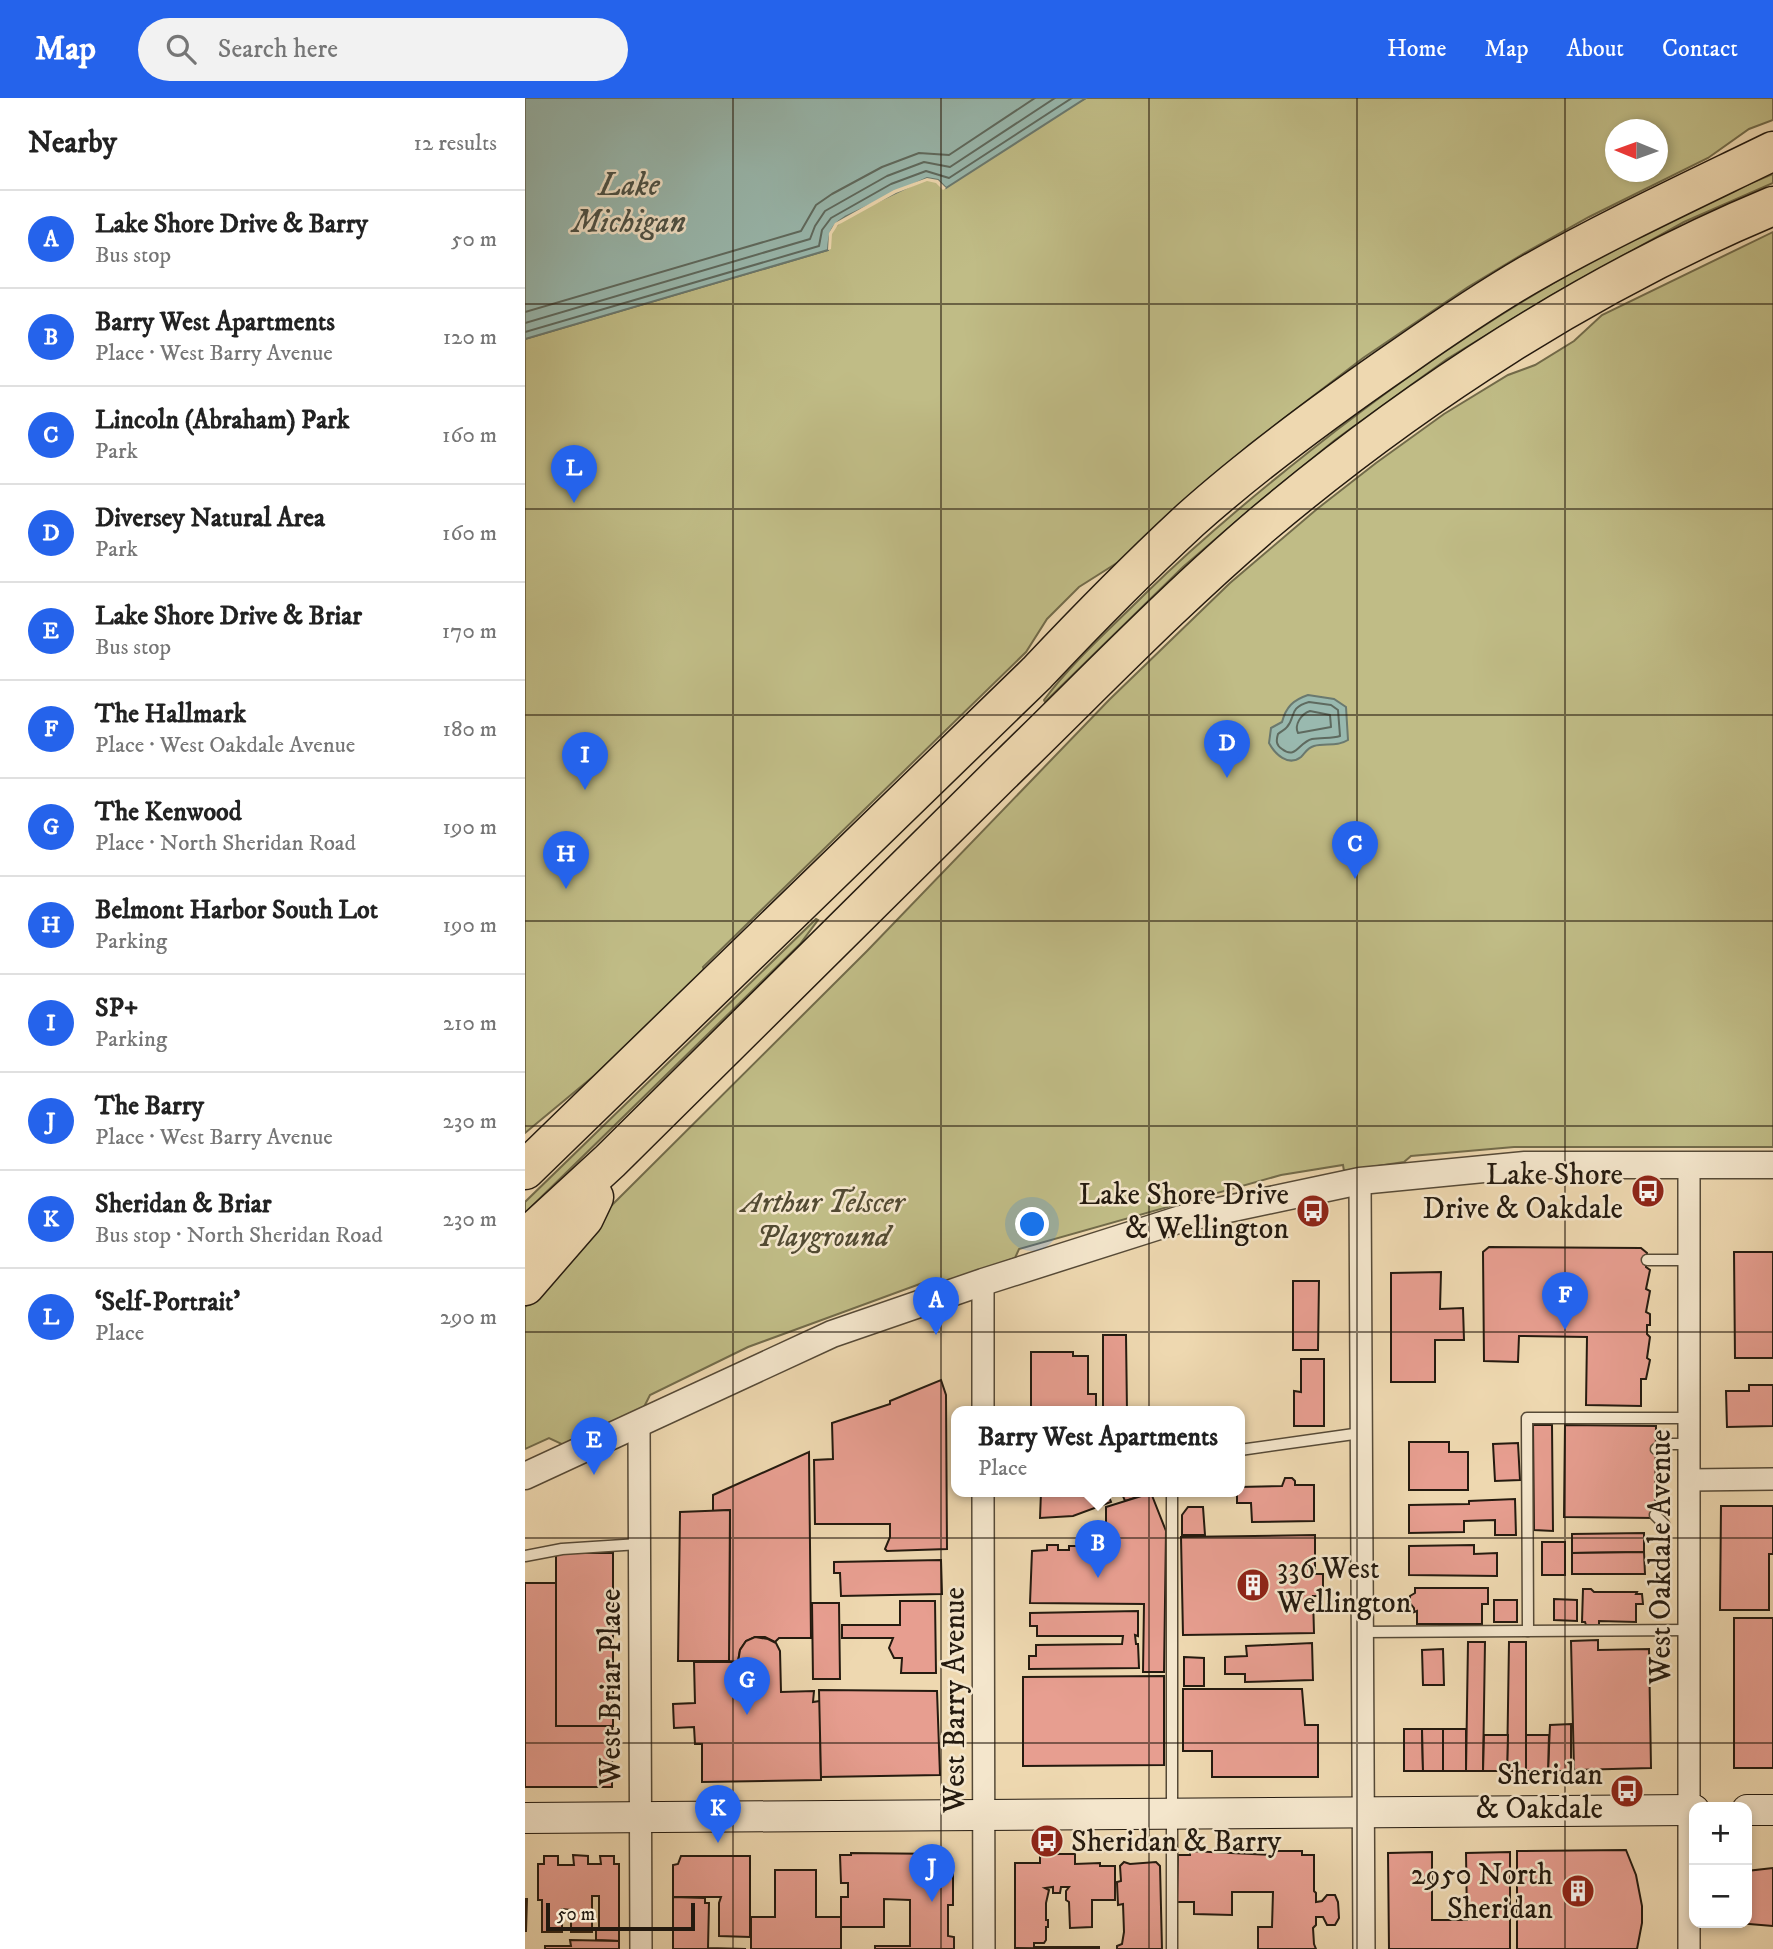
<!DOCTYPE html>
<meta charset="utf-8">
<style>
body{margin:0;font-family:"IM FELL DW Pica",serif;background:#f2f2f2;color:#222}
.controls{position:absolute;right:21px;bottom:21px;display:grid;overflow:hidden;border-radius:14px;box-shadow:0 4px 10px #0003}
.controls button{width:63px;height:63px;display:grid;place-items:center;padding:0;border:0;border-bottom:2px solid #e0e0e0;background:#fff;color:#222;font:35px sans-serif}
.compass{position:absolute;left:1080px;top:21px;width:63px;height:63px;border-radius:50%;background:#fff;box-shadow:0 4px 10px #0003;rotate:271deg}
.scale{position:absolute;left:21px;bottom:18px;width:149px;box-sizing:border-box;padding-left:7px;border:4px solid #241a0f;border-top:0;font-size:19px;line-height:24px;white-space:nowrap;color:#241a0f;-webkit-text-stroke:5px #f4e6cc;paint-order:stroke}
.you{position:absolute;left:508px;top:1127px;width:24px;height:24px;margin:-18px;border:5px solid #fff;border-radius:50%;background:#1a73e8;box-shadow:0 0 0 10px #1a73e833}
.badge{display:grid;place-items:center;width:46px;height:46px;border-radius:50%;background:#2563eb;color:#fff;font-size:23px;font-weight:700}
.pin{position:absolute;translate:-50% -58px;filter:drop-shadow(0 2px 4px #0008)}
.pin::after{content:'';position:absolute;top:37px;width:24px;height:21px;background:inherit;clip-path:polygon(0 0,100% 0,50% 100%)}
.popup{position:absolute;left:426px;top:1308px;width:294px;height:91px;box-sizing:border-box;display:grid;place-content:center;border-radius:14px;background:#fff;filter:drop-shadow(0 2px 5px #0005);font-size:23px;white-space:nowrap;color:#767676}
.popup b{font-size:26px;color:#222}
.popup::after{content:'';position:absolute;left:50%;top:100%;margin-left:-14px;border:14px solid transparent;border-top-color:#fff}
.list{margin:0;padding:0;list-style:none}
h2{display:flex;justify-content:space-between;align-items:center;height:91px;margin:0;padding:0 28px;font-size:30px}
h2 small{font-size:23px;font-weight:400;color:#767676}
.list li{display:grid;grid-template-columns:46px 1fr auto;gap:21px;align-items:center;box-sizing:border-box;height:98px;padding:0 28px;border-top:2px solid #e0e0e0}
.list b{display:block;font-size:26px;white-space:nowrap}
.list p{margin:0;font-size:23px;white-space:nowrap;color:#767676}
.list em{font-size:23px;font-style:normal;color:#767676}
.icon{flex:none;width:38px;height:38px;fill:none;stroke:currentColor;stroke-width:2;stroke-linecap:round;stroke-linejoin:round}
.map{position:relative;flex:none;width:1248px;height:1851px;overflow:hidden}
header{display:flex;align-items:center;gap:42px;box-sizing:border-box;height:98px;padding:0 35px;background:#2563eb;color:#fff}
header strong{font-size:33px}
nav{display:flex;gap:38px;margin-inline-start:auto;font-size:24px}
.search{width:490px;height:63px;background:#f2f2f2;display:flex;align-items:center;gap:18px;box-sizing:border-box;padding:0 24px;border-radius:38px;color:#767676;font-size:26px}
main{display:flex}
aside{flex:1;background:#fff}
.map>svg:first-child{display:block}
.green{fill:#c0bc86;stroke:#726b4a;stroke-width:2;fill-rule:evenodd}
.water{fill:#99b9af;stroke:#6a796f;stroke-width:2}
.pier{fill:#eed8b0}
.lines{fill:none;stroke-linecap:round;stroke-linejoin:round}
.shore{stroke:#5e6a5f;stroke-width:2}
.building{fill:#e79e90;stroke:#241a0f;stroke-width:2}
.service-casing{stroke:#564a37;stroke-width:13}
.minor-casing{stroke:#564a37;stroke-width:24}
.tertiary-casing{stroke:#564a37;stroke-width:29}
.secondary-casing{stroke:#241a0f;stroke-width:32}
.motorway-casing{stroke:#241a0f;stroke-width:41}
.service{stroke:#f4e6cc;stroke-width:10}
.minor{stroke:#f4e6cc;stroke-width:21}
.tertiary{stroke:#f4e6cc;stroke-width:26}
.secondary{stroke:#f4e6cc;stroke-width:30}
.motorway{stroke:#eed8b0;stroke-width:38}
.grid{fill:none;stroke:#241a0f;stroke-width:2;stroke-opacity:0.55}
.labels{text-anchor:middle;stroke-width:5;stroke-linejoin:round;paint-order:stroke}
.poi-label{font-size:30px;fill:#241a0f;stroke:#f4e6cc;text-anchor:end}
.park-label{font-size:30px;font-style:italic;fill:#534b33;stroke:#f4e6cc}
.street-label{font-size:30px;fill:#241a0f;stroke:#f4e6cc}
.water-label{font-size:32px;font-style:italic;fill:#4d5247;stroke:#f4e6cc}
</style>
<header>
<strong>Map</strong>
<div class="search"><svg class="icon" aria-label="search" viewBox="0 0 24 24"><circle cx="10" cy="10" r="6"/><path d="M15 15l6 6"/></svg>Search here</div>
<nav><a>Home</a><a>Map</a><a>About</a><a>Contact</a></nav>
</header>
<main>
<aside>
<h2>Nearby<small>12 results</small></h2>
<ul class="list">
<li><span class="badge">A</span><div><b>Lake Shore Drive &amp; Barry</b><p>Bus stop</p></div><em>50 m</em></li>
<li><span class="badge">B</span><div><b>Barry West Apartments</b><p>Place · West Barry Avenue</p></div><em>120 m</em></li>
<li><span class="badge">C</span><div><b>Lincoln (Abraham) Park</b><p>Park</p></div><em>160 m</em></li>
<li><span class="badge">D</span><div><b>Diversey Natural Area</b><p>Park</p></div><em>160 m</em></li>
<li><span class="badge">E</span><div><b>Lake Shore Drive &amp; Briar</b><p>Bus stop</p></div><em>170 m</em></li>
<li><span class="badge">F</span><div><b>The Hallmark</b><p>Place · West Oakdale Avenue</p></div><em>180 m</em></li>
<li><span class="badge">G</span><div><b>The Kenwood</b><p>Place · North Sheridan Road</p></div><em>190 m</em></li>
<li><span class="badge">H</span><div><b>Belmont Harbor South Lot</b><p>Parking</p></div><em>190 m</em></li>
<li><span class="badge">I</span><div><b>SP+</b><p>Parking</p></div><em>210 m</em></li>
<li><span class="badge">J</span><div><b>The Barry</b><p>Place · West Barry Avenue</p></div><em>230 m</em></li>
<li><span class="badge">K</span><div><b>Sheridan &amp; Briar</b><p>Bus stop · North Sheridan Road</p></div><em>230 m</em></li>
<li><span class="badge">L</span><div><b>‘Self-Portrait’</b><p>Place</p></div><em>290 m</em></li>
</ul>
</aside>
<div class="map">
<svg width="1248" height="1851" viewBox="0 0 1248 1851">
<rect width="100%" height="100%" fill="#eed8b0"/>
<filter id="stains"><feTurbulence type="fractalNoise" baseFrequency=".00286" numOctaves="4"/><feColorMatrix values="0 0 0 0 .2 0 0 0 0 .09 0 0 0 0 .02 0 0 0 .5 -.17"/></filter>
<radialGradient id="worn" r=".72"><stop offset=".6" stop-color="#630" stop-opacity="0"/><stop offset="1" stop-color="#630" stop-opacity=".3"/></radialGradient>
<g class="green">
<path d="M561 0H1248V22L1224 31 1183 60 1064 119 1003 153 943 189 838 260 724 347 595 463 554 489 522 521 501 554 178 869 179 872 70 977 0 1035V241L303 152 304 135 320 119 369 92 402 80 413 82ZM1090 32H1132V74H1090Z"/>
<path d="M1248 76V85L1159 124 1027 197 922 261 810 342 729 408 658 469 520 604 519 602C548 563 586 530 621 495 673 444 728 398 785 353 926 241 1081 144 1248 76Z"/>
<path d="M1248 134V1049H989L886 1058 879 1064 819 1073 818 1067 756 1077 494 1151 490 1160 407 1189 403 1183 223 1249 125 1297 116 1315 43 1349 24 1340 0 1351V1209L78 1116 342 853 584 602 705 485 792 411 851 365 919 316 983 277 1010 267 1049 243 1077 217Z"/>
<path d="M291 821 293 822 275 846 0 1115V1104Z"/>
</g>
<g class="water">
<path d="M0 0H561L421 90 413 82 402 80 320 119C305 128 304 136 303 152L0 241Z"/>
<path d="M783 597 809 601 821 609 823 642C812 649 801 645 789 648 782 650 781 654 776 659 763 669 750 656 744 645L746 630 757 624C761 609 768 602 783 597Z"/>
</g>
<path class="pier" d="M402 80 413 82 421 90 418 92 411 85 402 83 371 95 313 127 307 136 306 151 303 152 304 135 310 125 369 92Z"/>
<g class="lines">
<g class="shore">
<path d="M0 214 276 133 291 107 307 96 357 69 394 55 424 57 510 0"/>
<path d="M0 225 285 141 290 128 300 113 362 78 399 64 425 69 530 0"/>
<path d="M0 234 294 148 297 132 306 120 366 86 401 73 424 80 547 0"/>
<path d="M784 604 806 607 813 612 815 638C807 641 796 639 787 641 774 644 771 662 757 651 751 647 751 643 753 636 756 633 760 632 762 629 771 619 763 610 784 604Z"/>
<path d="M785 613 805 617 806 629 773 635C769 627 776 616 785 613Z"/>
</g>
</g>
<g class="building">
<path d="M964 1149 1116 1150 1122 1155 1121 1169 1125 1172 1121 1191 1125 1193 1121 1214 1125 1216V1227H1122V1236L1125 1239 1122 1260 1125 1262 1121 1281H1116V1308L1061 1307 1062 1239 994 1238 993 1264 959 1263 958 1154Z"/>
<path d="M1209 1154H1248V1260H1210Z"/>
<path d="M916 1174 915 1211 938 1210 939 1242H910V1284H866V1175Z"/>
<path d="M768 1183H794L793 1252H768Z"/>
<path d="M578 1237H601L602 1314H578Z"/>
<path d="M506 1254H548V1258H563V1296H571V1314H506Z"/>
<path d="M776 1261H799V1328H769V1293L776 1294Z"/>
<path d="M416 1282 421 1297 422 1451 362 1453 360 1451 365 1439V1426H290L289 1362 308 1361 307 1325 365 1306V1303Z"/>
<path d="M1224 1287H1248V1328L1202 1329 1201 1293H1224Z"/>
<path d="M1008 1327H1027L1028 1433 1009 1432Z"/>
<path d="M1040 1327 1131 1328 1130 1420 1039 1419Z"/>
<path d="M884 1344H924V1354H943V1392H884Z"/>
<path d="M993 1345 995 1382 970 1383 968 1346Z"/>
<path d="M284 1354 286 1540H254L250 1544 240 1539H230L221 1543 215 1552 213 1564 204 1563 205 1412 188 1413V1397Z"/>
<path d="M760 1380H767L770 1383V1387H789V1423L727 1424 726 1405H712V1394H715V1389L757 1388Z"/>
<path d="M516 1394H582L586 1404 548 1418 515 1420Z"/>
<path d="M601 1394H618L619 1397 600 1403 598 1398 601 1397Z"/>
<path d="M626 1395 641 1433 639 1574H618L619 1506 505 1505 507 1453 522 1452V1447H533V1452H544V1448H558V1453H570V1447H581V1409Z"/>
<path d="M990 1401 991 1437H970V1422L939 1423V1434L884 1435V1407L944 1406V1403Z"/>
<path d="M1196 1408H1248V1456H1244V1512H1195Z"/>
<path d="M663 1409H678L680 1437H657V1417Z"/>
<path d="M205 1412 204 1563H153L155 1414Z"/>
<path d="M1119 1435V1454L1047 1455V1436Z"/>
<path d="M790 1437V1476H798V1498H788L789 1535 658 1537 656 1439Z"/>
<rect x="1017" y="1444" width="23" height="33"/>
<path d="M949 1447V1456L972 1455V1478L884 1477V1448Z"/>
<path d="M1119 1454 1120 1476H1047V1455Z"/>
<path d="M31 1455H88L87 1689H0V1485H31Z"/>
<rect x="31" y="1455" width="57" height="173"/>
<path d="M416 1462 417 1496 316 1498 315 1475H309V1464Z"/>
<path d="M890 1490H963V1506H957V1526H892V1513L889 1514V1510L885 1505V1498L890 1495Z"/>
<path d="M1058 1491H1066L1069 1494H1112L1111 1496H1117L1118 1506H1111V1524L1074 1523V1527H1061L1060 1524H1057Z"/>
<path d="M1029 1501 1052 1502V1523L1029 1522Z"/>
<rect x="969" y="1502" width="23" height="22"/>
<path d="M375 1503H410L411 1575H376L377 1560H369L364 1550 368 1540H317V1527H375Z"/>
<path d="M287 1505H314L315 1581H288Z"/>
<path d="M613 1513V1538L610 1537 611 1546H613L614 1570 504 1571V1558H511V1547L597 1546 598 1538H512V1528H505V1515Z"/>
<rect x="1209" y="1520" width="39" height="150"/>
<path d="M230 1539 243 1541 251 1545 255 1553 256 1594 289 1593 288 1604 295 1603 296 1682 177 1684V1646H170L169 1629 149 1630 148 1606 170 1605 169 1564H213L215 1552 221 1543Z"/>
<path d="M1073 1542V1552L1124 1551 1126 1670 1049 1672 1046 1543Z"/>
<path d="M943 1544H960L958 1673H941Z"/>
<path d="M984 1544H1001V1673H982Z"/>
<path d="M787 1545 788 1582 720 1584V1576H700V1559L722 1558 721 1548Z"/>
<path d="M918 1551 919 1587H898L897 1552Z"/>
<path d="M659 1559 679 1560V1588H659Z"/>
<path d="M639 1578V1667L498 1668V1579Z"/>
<path d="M658 1591H777L780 1627H793V1679H687V1653H658Z"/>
<path d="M294 1592 412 1593 415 1677 296 1679Z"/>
<path d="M1046 1626V1673H1023L1025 1627Z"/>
<path d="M879 1631H897L898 1673H879Z"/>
<path d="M897 1631H918V1673H898Z"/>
<rect x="918" y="1631" width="23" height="42"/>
<path d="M959 1637H983L982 1673H958Z"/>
<path d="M1001 1637H1024L1023 1673H1001Z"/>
<path d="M1101 1752 1111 1777 1117 1808V1825L1112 1851H992V1753Z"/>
<path d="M665 1753 749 1757V1753H777V1757H789V1793L791 1795V1804L797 1803 802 1797H810L813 1804 814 1820 810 1827H802L798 1819H791V1827L788 1830 789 1846 791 1851H733V1829H747L748 1794H707V1817L669 1816V1804H652L653 1757H665Z"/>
<path d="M907 1754V1822H942L941 1755 985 1754V1851H864L863 1755Z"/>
<path d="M326 1755 419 1756V1766H428V1807H423V1838L429 1839V1851H350V1848H385V1802L359 1801V1829H316V1799H323V1785H316L315 1757H326Z"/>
<path d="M515 1756H550V1766L575 1765V1768H590V1802H567V1829L545 1830 544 1804 541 1802V1793L544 1789H536L535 1795H528V1789L520 1790 524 1792 521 1805V1822H523V1829H521V1842L519 1845H509V1849H574V1851L490 1850V1765H515Z"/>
<path d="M48 1757 63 1758V1766H76L75 1758H89V1766H94V1843L71 1842V1830H74V1798H67V1834H46V1812L37 1811V1834H17V1802H13V1766H19V1758H33V1767H49Z"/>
<path d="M156 1758H225V1839L194 1838V1805L196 1799H148V1767L153 1766Z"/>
<path d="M599 1764 605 1766 631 1764 635 1768 637 1851H592V1848L597 1846 599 1834 598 1806 593 1807 592 1784 596 1783 595 1768Z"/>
<path d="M1248 1770V1828L1212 1825H1222V1773Z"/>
<path d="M250 1772H291V1819H316V1851H226V1819H250Z"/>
<path d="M148 1799 180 1800V1805H184L183 1850 221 1851H148Z"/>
<path d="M0 1801H2L1 1833H0Z"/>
<path d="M45 1842 94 1843V1851H20V1848H46Z"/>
</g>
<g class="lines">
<defs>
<g id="service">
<path d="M1122 1162H1165"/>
<path d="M1131 1351 1138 1346H1165"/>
<path d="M715 1352 836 1335"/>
<path d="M647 1394V1851"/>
<path d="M1130 1417 1139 1426"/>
<path d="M0 1458 37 1451 114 1446"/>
<path d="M1003 1533 1002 1320H1165"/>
<path d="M837 1534 1165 1532"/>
</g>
<g id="minor">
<path d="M835 1083 839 1851"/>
<path d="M458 1184V1314"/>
<path d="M114 1327 116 1851"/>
<path d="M1165 1382 1248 1381"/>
<path d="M458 1394 459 1851"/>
<path d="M1164 1851V1067"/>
</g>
<path id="tertiary" d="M0 1378 307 1236 458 1184 656 1121 835 1083 1000 1067H1248"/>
<g id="secondary">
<path d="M1222 1712H1248"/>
<path d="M0 1720 1169 1712"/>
</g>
<g id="motorway">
<path d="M0 1072 512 575C561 523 612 471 665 422 732 362 805 309 879 258 919 230 960 202 1003 177 1082 132 1166 93 1248 53"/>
<path d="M0 1141 85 1063C221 929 355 794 491 661 573 581 652 499 739 425 890 298 1065 184 1248 108"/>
<path d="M0 1188 59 1120 69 1099"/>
</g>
</defs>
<use href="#service" class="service-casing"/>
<use href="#minor" class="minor-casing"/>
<use href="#tertiary" class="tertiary-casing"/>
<use href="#secondary" class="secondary-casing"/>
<use href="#motorway" class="motorway-casing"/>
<use href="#service" class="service"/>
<use href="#minor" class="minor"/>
<use href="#tertiary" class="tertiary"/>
<use href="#secondary" class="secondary"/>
<use href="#motorway" class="motorway"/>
</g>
<path class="grid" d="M208 0V1851M416 0V1851M624 0V1851M832 0V1851M1040 0V1851M0 206H1248M0 411H1248M0 617H1248M0 823H1248M0 1028H1248M0 1234H1248M0 1440H1248M0 1645H1248"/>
<defs>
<symbol id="bus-disc" viewBox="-11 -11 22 22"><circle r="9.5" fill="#8f2418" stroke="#f4e6cc"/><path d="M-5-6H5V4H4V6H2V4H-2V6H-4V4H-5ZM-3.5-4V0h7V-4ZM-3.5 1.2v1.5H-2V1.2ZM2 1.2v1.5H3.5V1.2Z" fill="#fff"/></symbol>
<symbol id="building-disc" viewBox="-11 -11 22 22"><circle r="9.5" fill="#8f2418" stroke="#f4e6cc"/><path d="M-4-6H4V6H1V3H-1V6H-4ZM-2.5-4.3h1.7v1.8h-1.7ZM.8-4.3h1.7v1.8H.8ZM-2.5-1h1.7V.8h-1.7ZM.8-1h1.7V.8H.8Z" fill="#fff"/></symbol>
</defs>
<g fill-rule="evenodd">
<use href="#bus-disc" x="1104" y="1074" width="38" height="38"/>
<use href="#bus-disc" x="769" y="1094" width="38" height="38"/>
<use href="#building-disc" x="709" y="1468" width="38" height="38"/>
<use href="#bus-disc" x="1083" y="1674" width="38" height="38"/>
<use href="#bus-disc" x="503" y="1724" width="38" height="38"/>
<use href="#building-disc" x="1034" y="1774" width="38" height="38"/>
</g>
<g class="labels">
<g class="poi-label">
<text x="1098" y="1086">Lake Shore<tspan x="1098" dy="34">Drive &amp; Oakdale</tspan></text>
<text x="764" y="1106">Lake Shore Drive<tspan x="764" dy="34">&amp; Wellington</tspan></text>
<text x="752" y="1480" text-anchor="start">336 West<tspan x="752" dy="34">Wellington</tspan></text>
<text x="1078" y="1686">Sheridan<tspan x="1078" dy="34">&amp; Oakdale</tspan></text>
<text x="546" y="1753" text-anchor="start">Sheridan &amp; Barry</text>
<text x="1028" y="1786">2950 North<tspan x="1028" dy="34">Sheridan</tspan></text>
</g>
<g class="park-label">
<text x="298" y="1114">Arthur Telscer<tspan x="298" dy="34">Playground</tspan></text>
</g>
<g class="street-label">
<text transform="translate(1135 1459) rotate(-90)" y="10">West Oakdale Avenue</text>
<text transform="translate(85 1589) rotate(-90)" y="10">West Briar Place</text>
<text transform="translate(429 1602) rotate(-90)" y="10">West Barry Avenue</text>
</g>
<g class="water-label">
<text x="104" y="97">Lake<tspan x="104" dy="37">Michigan</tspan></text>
</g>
</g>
<rect width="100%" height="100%" filter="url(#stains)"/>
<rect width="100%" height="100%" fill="url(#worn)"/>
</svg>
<div class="controls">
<button>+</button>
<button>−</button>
</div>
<svg class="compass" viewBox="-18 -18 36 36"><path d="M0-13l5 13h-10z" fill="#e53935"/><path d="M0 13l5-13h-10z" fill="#767676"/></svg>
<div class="scale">50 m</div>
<div class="you"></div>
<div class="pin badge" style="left:411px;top:1237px">A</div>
<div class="pin badge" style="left:573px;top:1480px">B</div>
<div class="popup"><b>Barry West Apartments</b>Place</div>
<div class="pin badge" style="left:830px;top:781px">C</div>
<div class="pin badge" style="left:702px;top:680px">D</div>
<div class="pin badge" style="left:69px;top:1377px">E</div>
<div class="pin badge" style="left:1040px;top:1232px">F</div>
<div class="pin badge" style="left:222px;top:1617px">G</div>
<div class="pin badge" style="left:41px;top:791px">H</div>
<div class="pin badge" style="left:60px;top:692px">I</div>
<div class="pin badge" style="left:407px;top:1804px">J</div>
<div class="pin badge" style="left:193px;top:1745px">K</div>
<div class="pin badge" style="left:49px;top:405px">L</div>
</div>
</main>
